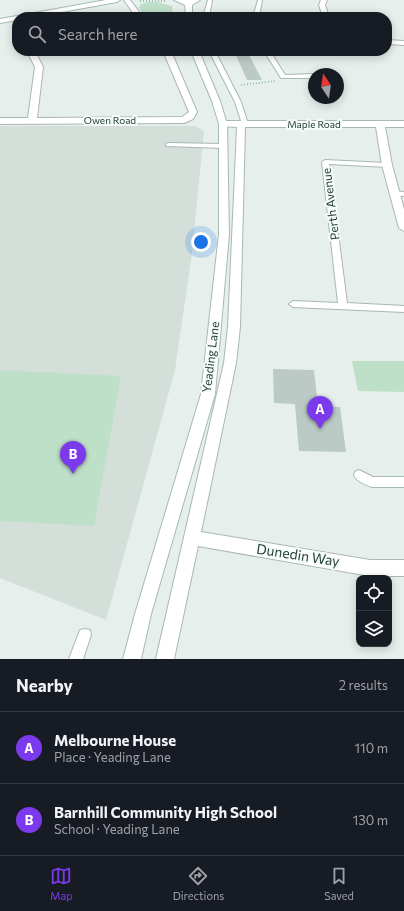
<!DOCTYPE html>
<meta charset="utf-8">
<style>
body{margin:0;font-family:Commissioner,sans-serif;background:#20242c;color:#f1f3f6}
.controls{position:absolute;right:12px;bottom:12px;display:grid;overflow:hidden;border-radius:8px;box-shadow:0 2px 10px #0003}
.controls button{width:36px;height:36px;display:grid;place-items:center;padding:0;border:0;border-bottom:1px solid #363941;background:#171b24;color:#f1f3f6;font:20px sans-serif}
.compass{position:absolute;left:308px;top:68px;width:36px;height:36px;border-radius:50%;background:#171b24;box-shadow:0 2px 10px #0003;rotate:347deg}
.you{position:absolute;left:201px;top:242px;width:14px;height:14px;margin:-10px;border:3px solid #fff;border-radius:50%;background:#1a73e8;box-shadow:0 0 0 6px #1a73e833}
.badge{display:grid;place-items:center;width:26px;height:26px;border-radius:50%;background:#7c3aed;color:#fff;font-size:13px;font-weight:700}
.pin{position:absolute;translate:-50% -33px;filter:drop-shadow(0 1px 2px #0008)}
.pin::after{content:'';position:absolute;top:21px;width:14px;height:12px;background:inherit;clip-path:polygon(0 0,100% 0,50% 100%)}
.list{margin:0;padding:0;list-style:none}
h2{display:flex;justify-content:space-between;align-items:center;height:52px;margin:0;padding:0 16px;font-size:17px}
h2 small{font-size:13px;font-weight:400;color:#9ea1a6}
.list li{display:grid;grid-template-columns:26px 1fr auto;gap:12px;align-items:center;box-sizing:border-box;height:72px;padding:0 16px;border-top:1px solid #363941}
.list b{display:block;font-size:15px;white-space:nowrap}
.list p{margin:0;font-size:13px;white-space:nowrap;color:#9ea1a6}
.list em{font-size:13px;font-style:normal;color:#9ea1a6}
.icon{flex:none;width:22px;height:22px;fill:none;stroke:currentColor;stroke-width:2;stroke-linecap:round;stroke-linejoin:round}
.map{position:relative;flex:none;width:404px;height:659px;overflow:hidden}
.search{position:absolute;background:#171b24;box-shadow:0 2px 10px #0003;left:12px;right:12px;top:12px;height:44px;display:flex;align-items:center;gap:10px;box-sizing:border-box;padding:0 14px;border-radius:16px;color:#9ea1a6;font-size:15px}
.sheet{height:196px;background:#171b24}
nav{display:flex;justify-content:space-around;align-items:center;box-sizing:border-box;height:56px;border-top:1px solid #363941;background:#171b24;font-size:11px;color:#9ea1a6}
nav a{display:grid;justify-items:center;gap:2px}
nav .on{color:#7c3aed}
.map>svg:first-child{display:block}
.built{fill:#d4dfda}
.green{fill:#bfe0c8}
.building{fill:#bbcac4}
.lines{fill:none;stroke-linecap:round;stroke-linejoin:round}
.lane-casing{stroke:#a8b8b2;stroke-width:2}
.street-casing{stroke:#a8b8b2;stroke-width:2}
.secondary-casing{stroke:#a4bbb3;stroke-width:2}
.path{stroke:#86b3a5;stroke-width:1.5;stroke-dasharray:1 2;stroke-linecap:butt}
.lane{fill:#fff;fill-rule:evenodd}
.street{fill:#fff;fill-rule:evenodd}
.secondary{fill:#fff;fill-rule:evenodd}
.labels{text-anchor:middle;stroke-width:4;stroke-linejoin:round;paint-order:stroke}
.far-street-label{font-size:10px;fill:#24423a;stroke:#f7fbf9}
.street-label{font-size:12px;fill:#24423a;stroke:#f7fbf9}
.near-street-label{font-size:14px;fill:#24423a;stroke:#f7fbf9}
</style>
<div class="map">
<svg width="404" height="659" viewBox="0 0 404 659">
<rect width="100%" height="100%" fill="#e6efeb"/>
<path class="built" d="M0 126H194L204 131 192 253 175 370 106 620 0 578Z"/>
<g class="green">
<path d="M148 2H157L172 6 173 17H146L139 8 141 4Z"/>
<path d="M352 361H404V392L358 391Z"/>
<path d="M0 370 121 376 94 526 0 521Z"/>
</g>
<g class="building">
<path d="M234 51H247L262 80H247Z"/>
<path d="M273 369 314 370 318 406 340 407 346 452 299 451 295 404 274 403Z"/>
</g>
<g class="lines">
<defs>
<g id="lane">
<path d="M208 0H212L209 17H203Z"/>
<path d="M258 0H262L259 17H253Z"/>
<path d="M209 51H215L241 102 248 124 247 125 242 124 235 102Z"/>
<path d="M264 51H270L285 75 314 74V78H281Z"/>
<path d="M168 143 224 144 227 146 224 148 166 146V144Z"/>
<path d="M325 160 387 163 390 165 387 167 329 164 347 303 404 306V312L293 307 289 304 293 301 338 303 322 162Z"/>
<path d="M392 191 404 192V196L392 195Z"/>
<path d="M359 470 373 477H404V487H372C366 485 356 481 354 475L355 472Z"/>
<path d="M85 629 90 630 91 635 83 659H69L80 630Z"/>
</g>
<g id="street">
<path d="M124 0H130L143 17H136Z"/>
<path d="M321 0H327L325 5 329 17H323L319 5Z"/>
<path d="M387 40 404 41V45L387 44Z"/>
<path d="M27 51H35L43 67 37 118 182 117 189 112 163 51H171L197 112 193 119 184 123 0 124V118H28L35 67Z"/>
<path d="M223 121H404V127H385L392 165 404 209V231L399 228 382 165 376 127H245L240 327 236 363 201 532 370 560H404V576H370L198 546 174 659H156L224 363 228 327 237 127 220 126 219 124Z"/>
</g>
<g id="secondary">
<path d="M106 0H120L117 2 34 17H17V20L0 23V19L17 16 20 17 23 15Z"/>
<path d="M174 0H200L192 5V17H186L185 5Z"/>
<path d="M191 51H199L220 101 227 124 229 234 215 394 151 614 141 659H123L135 614 201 394 219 234V124L212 101Z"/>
</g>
</defs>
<use href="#lane" class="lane-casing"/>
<use href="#street" class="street-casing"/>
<use href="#secondary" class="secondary-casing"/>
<g class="path">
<path d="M140 1H167"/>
<path d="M241 85 275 81"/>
</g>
<use href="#lane" class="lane"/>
<use href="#street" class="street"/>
<use href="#secondary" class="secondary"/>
</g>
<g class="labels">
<g class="far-street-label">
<text x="110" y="124">Owen Road</text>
<text x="314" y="128">Maple Road</text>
</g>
<g class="street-label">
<text transform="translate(331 204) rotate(-97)" y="4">Perth Avenue</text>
<text transform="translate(211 357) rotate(-83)" y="4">Yeading Lane</text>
</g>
<g class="near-street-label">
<text transform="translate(298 555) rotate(9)" y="5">Dunedin Way</text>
</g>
</g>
</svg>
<div class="controls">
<button><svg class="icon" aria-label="locate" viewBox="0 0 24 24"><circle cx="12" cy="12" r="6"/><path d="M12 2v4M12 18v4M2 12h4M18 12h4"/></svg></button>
<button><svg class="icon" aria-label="layers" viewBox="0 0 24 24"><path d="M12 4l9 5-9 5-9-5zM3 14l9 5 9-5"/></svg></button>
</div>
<svg class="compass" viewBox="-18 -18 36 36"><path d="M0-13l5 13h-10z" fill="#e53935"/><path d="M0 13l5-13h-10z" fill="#9ea1a6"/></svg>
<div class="you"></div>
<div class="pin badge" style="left:320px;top:429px">A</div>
<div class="pin badge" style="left:73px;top:474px">B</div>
<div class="search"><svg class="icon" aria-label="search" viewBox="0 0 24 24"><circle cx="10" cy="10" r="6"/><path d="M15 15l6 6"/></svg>Search here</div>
</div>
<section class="sheet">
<h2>Nearby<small>2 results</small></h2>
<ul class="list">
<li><span class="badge">A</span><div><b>Melbourne House</b><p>Place · Yeading Lane</p></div><em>110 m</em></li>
<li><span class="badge">B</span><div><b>Barnhill Community High School</b><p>School · Yeading Lane</p></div><em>130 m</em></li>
</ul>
</section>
<nav>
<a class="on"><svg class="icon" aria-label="map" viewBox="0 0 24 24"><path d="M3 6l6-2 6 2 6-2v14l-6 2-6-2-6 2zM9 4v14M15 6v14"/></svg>Map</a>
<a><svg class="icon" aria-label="directions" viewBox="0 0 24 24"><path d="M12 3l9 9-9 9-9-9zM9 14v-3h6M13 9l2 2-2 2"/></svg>Directions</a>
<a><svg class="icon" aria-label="saved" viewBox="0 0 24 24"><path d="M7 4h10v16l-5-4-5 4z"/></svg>Saved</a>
</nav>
